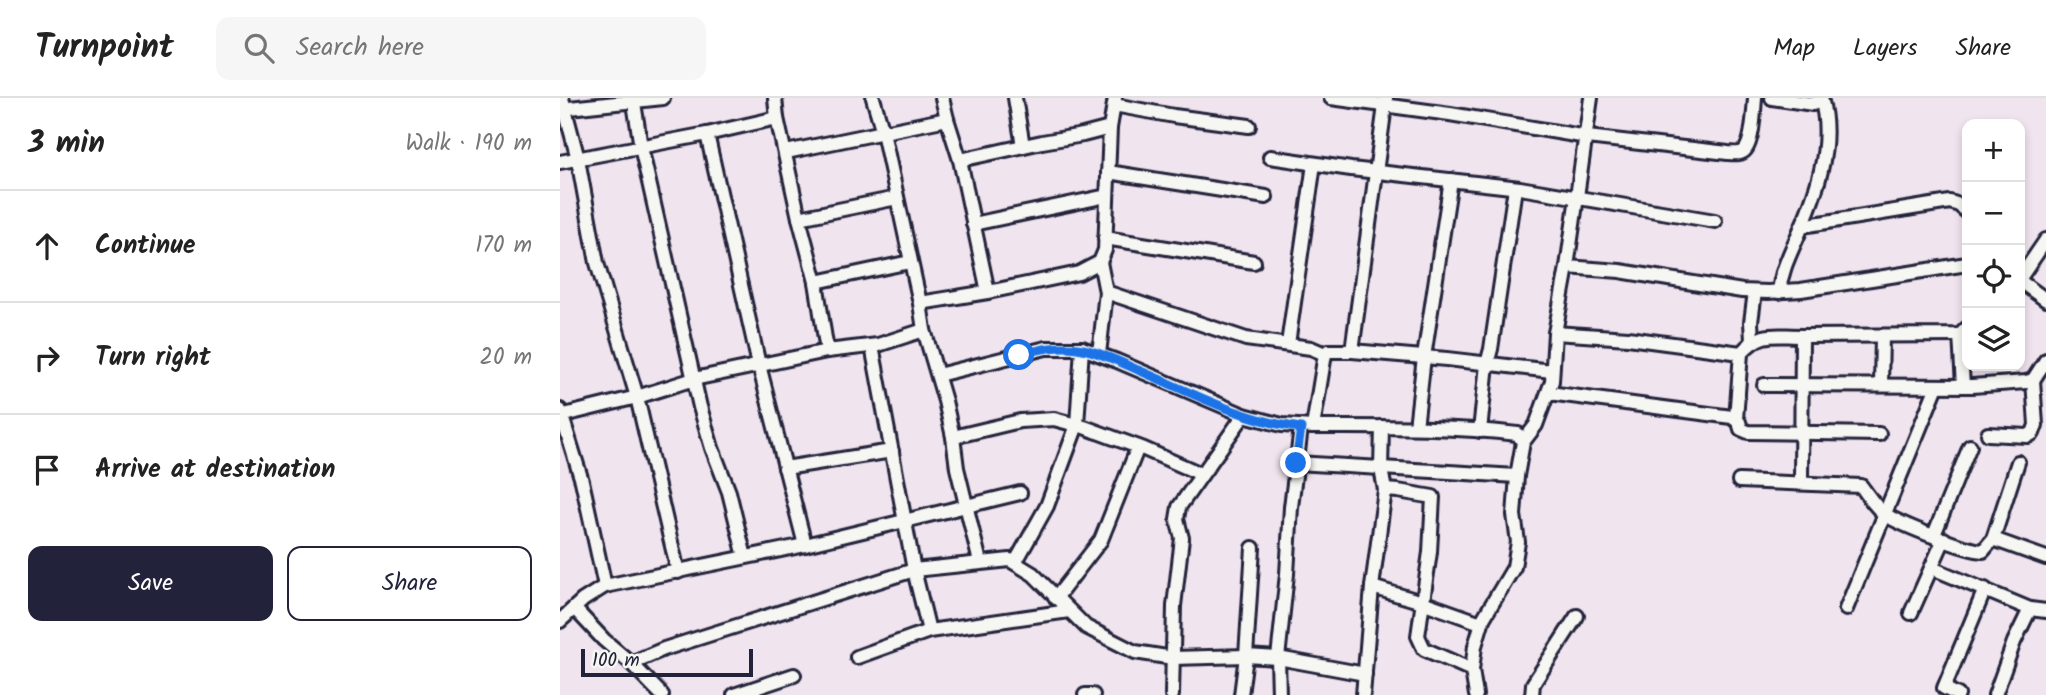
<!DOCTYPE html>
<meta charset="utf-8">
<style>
body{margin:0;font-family:Kalam,sans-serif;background:#f6f6f6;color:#222}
.controls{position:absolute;right:21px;top:21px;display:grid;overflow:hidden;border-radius:14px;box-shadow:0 4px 10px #0003}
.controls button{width:63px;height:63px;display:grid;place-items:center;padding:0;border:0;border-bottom:2px solid #e0e0e0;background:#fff;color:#222;font:35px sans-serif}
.scale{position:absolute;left:21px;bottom:18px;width:172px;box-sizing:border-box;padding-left:7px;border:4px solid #22223b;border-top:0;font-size:19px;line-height:24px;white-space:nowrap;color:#22223b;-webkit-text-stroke:5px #f6f6f2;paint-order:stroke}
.stop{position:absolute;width:21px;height:21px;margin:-16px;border:5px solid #1a73e8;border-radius:50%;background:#fff}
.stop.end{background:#1a73e8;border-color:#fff;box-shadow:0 2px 7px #0008}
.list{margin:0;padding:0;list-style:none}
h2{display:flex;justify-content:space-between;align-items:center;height:91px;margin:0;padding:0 28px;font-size:30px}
h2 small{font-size:23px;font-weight:400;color:#767676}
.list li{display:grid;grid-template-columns:46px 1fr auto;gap:21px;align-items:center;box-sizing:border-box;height:112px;padding:0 28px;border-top:2px solid #e0e0e0}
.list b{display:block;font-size:26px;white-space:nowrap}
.list em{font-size:23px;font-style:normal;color:#767676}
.actions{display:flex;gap:14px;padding:21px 28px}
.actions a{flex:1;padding:16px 0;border:2px solid #22223b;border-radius:14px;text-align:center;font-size:24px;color:#22223b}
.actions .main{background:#22223b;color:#fff}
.icon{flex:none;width:38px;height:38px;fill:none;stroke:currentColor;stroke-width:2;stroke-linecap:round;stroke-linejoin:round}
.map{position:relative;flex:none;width:1486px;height:597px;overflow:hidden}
header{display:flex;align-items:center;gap:42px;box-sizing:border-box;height:98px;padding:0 35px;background:#fff;border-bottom:2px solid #e0e0e0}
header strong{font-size:33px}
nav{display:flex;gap:38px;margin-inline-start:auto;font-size:24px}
.search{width:490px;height:63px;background:#f6f6f6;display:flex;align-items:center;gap:18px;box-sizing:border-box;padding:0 24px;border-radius:14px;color:#767676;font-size:26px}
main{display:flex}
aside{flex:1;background:#fff}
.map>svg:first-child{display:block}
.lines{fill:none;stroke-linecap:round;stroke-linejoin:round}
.minor-casing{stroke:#22223b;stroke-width:18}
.minor{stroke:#f6f6f2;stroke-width:12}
.route{stroke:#1a73e8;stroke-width:9}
</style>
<header>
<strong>Turnpoint</strong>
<div class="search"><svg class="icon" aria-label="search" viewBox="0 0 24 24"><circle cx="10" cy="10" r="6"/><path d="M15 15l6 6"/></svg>Search here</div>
<nav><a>Map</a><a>Layers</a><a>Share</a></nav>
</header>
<main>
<aside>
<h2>3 min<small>Walk · 190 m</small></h2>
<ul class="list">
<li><svg class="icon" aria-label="ahead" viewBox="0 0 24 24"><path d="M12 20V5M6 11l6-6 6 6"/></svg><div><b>Continue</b></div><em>170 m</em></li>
<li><svg class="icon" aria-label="right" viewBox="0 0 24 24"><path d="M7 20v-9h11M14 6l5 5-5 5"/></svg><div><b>Turn right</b></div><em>20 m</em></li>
<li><svg class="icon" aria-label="arrive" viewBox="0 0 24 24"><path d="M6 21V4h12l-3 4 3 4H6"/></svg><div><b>Arrive at destination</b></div></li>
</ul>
<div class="actions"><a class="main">Save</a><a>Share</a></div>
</aside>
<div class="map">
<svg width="1486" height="597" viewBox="0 0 1486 597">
<rect width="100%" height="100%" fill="#f0e4ee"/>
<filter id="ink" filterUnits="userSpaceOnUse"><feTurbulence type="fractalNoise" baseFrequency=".0143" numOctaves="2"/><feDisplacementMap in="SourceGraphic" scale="14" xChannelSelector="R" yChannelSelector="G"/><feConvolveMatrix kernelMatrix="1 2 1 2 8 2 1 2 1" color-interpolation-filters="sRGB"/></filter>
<g filter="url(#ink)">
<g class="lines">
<defs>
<g id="minor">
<path d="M2 0 18 61 37 165 77 299 118 474"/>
<path d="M215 0 217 20 239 120 256 184 267 253"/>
<path d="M313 0 323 34 360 205 364 232"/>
<path d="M382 0 387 21"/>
<path d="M455 0 463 48"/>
<path d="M771 0 890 16 1027 39 1168 55C1173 55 1181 57 1185 52 1193 43 1194 12 1195 0"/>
<path d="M1212 0 1253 6 1258 4 1261 0"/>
<path d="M74 5 81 49 140 309 152 350 169 394 185 459"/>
<path d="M554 7 614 18 689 28"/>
<path d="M0 11 103 0"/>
<path d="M147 36 199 267 245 447"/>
<path d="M226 54 387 21 400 62 428 194"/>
<path d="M710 59 791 71 960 90 1155 123"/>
<path d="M400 62 482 44 523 37 550 30"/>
<path d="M0 64 147 36 217 20"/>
<path d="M548 74 706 99"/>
<path d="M239 120 337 100"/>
<path d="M413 126 547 98"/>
<path d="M1242 128 1390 104 1399 107 1407 114"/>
<path d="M545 140 694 164"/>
<path d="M1007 169 1060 173 1182 193 1208 194 1241 192 1407 166"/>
<path d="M1460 180 1486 142"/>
<path d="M1460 183 1486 202"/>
<path d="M256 184 350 164"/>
<path d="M546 194 686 241 751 250 765 256 768 253H792L826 0"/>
<path d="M1219 194C1221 175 1228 160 1236 142 1255 99 1275 48 1261 0"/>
<path d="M360 205 428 194 519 175 540 164 545 152 550 30 555 0"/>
<path d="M995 235 1068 240 1181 255C1202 232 1213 238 1242 238"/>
<path d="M1400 237 1403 288"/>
<path d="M1192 242 1191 224 1195 194"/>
<path d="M728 246 754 66"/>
<path d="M312 248 354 472 369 533"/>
<path d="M792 253 887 261 992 273"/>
<path d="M539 256 546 194 540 164"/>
<path d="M765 256 753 329C822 329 890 328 958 336L963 344"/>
<path d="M378 277 486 250H522L557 263 684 317 722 327 753 329"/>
<path d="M1204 287 1412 288 1466 284 1473 282 1486 262"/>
<path d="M1321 287 1322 238"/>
<path d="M989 295 1172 319 1179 324 1181 331 1188 334 1319 336"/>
<path d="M0 312 22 383 45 488"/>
<path d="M0 318 77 299 134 281 267 253 318 247 364 232 385 303 393 339 397 370 420 464"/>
<path d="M1176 321 1181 255"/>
<path d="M856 329 864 259 891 82"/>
<path d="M920 333 927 266 931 251 955 90"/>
<path d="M1428 336 1468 338 1473 335 1476 327 1473 282"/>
<path d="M393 339 460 323 494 321 524 329 584 351 641 376"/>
<path d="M736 365 957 378"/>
<path d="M225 370 332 353"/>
<path d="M1179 383 1301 388C1308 397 1316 411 1326 417 1342 427 1405 452 1423 453L1433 441 1458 364"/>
<path d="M1241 384 1242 238 1400 237 1407 230"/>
<path d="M825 392 838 393 873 399 870 454 858 538 864 551 912 572"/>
<path d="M1374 437 1410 348"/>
<path d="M1433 441 1486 460"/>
<path d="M455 465 487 408 517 327 522 250"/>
<path d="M1372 470 1470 511 1486 513"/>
<path d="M812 489 862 504 921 525"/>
<path d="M496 500 541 442 578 349"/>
<path d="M14 510 44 542 71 565 102 597"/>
<path d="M1286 511 1377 288"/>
<path d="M1351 515 1384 441"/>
<path d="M0 523 23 502 45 488 245 447 460 395"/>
<path d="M297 559 369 533 509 513"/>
<path d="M71 565 104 551 354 472 450 462 473 476 526 529 575 554 613 560 686 558 718 560 805 576"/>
<path d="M174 597 234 577"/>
<path d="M525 597H533"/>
<path d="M612 597 614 508 622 440 617 421 619 409 684 317"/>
<path d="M681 597 686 558 693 450"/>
<path d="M719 597 718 560 727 476 731 409 741 330"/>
<path d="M803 597 812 489 825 392 821 371 822 329"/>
<path d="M916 597 912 572 915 548 923 521 954 469 958 444 954 417 957 378 963 344 976 327 992 283 995 235 1007 169 1031 0"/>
<path d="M972 597 973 586 1017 518"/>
<path d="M1398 597 1384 590 1425 491"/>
<path d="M1435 597 1454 544 1470 511"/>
</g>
</defs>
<use href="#minor" class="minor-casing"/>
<use href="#minor" class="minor"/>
</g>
</g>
<g class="lines" filter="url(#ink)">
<path class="route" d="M459 257C480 251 501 246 523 251 542 255 560 264 578 272 631 294 683 323 741 330L736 365"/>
</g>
</svg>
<div class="controls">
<button>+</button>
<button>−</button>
<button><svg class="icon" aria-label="locate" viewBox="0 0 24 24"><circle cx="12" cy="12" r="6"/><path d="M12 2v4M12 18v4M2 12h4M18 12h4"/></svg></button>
<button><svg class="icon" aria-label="layers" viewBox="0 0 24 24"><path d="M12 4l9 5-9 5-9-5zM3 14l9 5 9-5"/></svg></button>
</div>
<div class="scale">100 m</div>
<div class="stop" style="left:459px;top:257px"></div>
<div class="stop end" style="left:736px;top:365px"></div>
</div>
</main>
